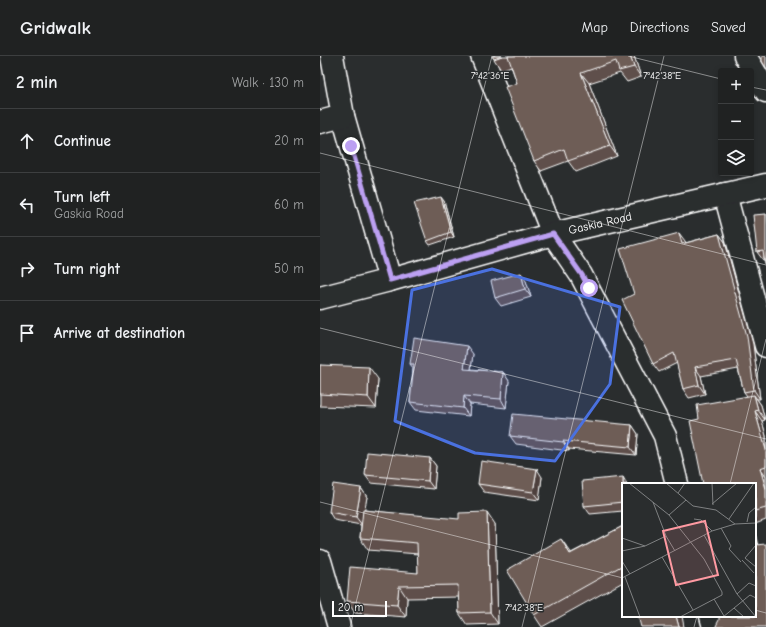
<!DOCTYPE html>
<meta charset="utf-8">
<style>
body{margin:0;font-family:"Comic Neue",sans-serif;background:#2d2f2f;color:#f1f3f6}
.controls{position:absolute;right:12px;top:12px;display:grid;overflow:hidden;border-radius:4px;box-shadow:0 2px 6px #0003}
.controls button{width:36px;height:36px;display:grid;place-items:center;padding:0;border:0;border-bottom:1px solid #3d3f40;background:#202222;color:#f1f3f6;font:20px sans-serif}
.scale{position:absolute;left:12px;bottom:10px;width:55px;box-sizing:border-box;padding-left:4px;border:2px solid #fff;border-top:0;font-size:11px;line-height:14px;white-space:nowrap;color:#fff;-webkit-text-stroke:3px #2a2d2e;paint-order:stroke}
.stop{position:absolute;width:12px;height:12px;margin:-9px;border:3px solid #bca0f2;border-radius:50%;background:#fff}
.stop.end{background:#bca0f2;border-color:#fff;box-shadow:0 1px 4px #0008}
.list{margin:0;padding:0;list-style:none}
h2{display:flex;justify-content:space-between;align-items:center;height:52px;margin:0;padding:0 16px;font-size:17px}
h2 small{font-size:13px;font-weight:400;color:#a2a4a5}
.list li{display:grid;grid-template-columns:26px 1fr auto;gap:12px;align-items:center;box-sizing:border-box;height:64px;padding:0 16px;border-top:1px solid #3d3f40}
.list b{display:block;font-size:15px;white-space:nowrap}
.list p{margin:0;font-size:13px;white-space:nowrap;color:#a2a4a5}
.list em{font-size:13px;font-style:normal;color:#a2a4a5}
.icon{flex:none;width:22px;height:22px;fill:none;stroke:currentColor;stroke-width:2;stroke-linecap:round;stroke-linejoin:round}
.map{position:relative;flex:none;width:446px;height:571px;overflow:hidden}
header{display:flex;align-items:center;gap:24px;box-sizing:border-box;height:56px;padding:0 20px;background:#202222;border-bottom:1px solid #3d3f40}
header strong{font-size:19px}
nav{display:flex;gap:22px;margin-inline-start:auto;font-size:14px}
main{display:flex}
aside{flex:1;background:#202222}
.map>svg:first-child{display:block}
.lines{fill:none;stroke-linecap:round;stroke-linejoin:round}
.minor-casing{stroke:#fff;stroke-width:25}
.major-casing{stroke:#fff;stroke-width:25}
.minor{stroke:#2a2d2e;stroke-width:22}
.major{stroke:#2a2d2e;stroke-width:22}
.wall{fill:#5f504b;stroke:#fff}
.shaded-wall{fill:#4d413d;stroke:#fff}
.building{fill:#6e5d57;stroke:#fff}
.route{stroke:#bca0f2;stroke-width:5}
.marked{fill:#4a71e0;fill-opacity:0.2;stroke:#4a71e0;stroke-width:3;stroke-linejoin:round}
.ticks{fill:none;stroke:#fff;stroke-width:1;stroke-opacity:0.45}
.labels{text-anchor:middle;stroke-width:3;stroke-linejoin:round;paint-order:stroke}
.street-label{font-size:12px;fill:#fff;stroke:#2a2d2e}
.inset-road{fill:none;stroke:#7f8182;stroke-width:1}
.view{fill:#ff9aa2;fill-opacity:0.15;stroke:#ff9aa2;stroke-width:2}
.inset-edge{fill:none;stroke:#fff;stroke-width:2}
.ticks-label{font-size:10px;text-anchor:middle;fill:#fff;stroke:#2a2d2e;stroke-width:3;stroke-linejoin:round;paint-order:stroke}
</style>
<header>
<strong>Gridwalk</strong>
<nav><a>Map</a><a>Directions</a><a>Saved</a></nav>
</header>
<main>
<aside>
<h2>2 min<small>Walk · 130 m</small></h2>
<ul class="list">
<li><svg class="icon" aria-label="ahead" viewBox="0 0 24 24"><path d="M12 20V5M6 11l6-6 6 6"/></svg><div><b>Continue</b></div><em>20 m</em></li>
<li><svg class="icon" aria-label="left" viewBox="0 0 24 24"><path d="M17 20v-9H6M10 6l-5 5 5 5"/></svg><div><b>Turn left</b><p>Gaskia Road</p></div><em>60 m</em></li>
<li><svg class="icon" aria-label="right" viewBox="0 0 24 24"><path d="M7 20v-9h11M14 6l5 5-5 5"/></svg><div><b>Turn right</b></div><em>50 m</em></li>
<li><svg class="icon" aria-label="arrive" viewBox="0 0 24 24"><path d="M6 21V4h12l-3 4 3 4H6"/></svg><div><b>Arrive at destination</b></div></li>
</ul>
</aside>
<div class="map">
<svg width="446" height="571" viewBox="0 0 446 571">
<rect width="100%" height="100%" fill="#2a2d2e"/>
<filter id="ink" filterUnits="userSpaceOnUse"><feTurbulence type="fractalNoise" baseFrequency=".025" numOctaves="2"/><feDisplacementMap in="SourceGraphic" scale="8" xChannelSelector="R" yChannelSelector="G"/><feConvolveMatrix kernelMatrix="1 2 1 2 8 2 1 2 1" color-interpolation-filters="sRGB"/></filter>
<g filter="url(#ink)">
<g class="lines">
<defs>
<g id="minor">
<path d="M162 0 233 178 261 219 345 380 357 428"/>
<path d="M425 0 446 35"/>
<path d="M23 60 70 224"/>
<path d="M0 66 23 60 12 0"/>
<path d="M405 138 446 290"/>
<path d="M0 505 19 571"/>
<path d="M391 560 394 571"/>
</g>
<g id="major">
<path id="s1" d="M0 242 70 224 233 178 446 129"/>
</g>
</defs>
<use href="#minor" class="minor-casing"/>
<use href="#major" class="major-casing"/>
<use href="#minor" class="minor"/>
<use href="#major" class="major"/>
</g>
<g class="wall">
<path d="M172 0H314L321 21 307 26 300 17 269 27 297 100 256 116 248 105 221 115 214 105 197 27 191 10 181 14 174 3Z"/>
<path d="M124 145 134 181 110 189 107 185Z"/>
<path d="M446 158 444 204H443L437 196Z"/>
<path d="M399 178 405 186 433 288 440 343H437L441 349 445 364 442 365 446 380V464L435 468V428L379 363 427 340 424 336 418 313 381 320 385 338 369 342 363 333 357 307 339 316 333 308 314 238 365 185V187Z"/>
<path d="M206 225 211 241 181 250 175 242Z"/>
<path d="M153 298 151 313 183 316 189 325 186 352 150 348 149 360 96 354 90 346 93 312 90 308Z"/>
<path d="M0 309 58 323 56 352 0 350Z"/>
<path d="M312 369 318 378 316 399 249 393V395L196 388 190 380Z"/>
<path d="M110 402 116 410 114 433 51 427 45 419Z"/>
<path d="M222 421 219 444 164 436 158 428Z"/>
<path d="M303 428V455L270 458 264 450Z"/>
<path d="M41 432 47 441 44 454 175 468 178 568 147 569 139 557V541L87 542 86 561 35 557 27 545 98 517V498L48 494 40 482 41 469 14 464 9 456Z"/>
<path d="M303 470V526L222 571 214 559 251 497Z"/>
</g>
<g class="shaded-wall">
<path d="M310 0H314L321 21 314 11Z"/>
<path d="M261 17 269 27 297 100 290 90Z"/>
<path d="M121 141 124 145 134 181 131 176Z"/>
<path d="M359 177 365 185 368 197 362 188Z"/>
<path d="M399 178 405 186 433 288 440 343 434 334Z"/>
<path d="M201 217 206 225 211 241 205 233Z"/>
<path d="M147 290 153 298 150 321 144 313Z"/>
<path d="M49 311 58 323 56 352 48 341Z"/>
<path d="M375 311 381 320 385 338 379 329Z"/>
<path d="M183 316 189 325 186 352 181 343Z"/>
<path d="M434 339 441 349 445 364 438 354Z"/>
<path d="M144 340 150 348 149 360 143 352Z"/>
<path d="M435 355 442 365 446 380V394Z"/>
<path d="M312 369 318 378 316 399 310 391Z"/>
<path d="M243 385 249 393V395L243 386Z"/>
<path d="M110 402 116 410 114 433 108 425Z"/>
<path d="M440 412 446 421V433Z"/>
<path d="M217 413 222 421 219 444 213 436Z"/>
<path d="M303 421 307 428H303Z"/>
<path d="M41 432 47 441 42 469 36 461Z"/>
<path d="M167 456 175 468 178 568 170 556Z"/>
<path d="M435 476 440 499 435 492Z"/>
<path d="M241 483 250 495 258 510 250 498Z"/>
<path d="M79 530 87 542 86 561 77 549Z"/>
<path d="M356 560H362L364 571H359Z"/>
</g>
<g class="building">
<path d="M172 0H182L174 3Z"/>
<path d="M188 0H310L314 11 299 15 296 5 261 17 290 90 248 105 244 93 214 105 185 31 197 27Z"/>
<path d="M442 0H446V12L442 5Z"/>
<path d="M121 141 131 176 107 185 94 147Z"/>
<path d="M446 158V216L443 195 437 196 433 159Z"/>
<path d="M359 177 362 188 399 178 427 280 434 334 424 336 416 304 375 311 379 329 363 333 354 297 333 308 302 244 314 238 300 193Z"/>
<path d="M201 217 205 233 175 242 171 225Z"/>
<path d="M94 282 147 290 144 313 183 316 181 343 144 340 143 352 90 346 94 308H90Z"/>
<path d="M0 309 49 311 48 341 0 338Z"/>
<path d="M434 339 438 354 435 355 446 394V410L440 412 446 433V452L435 455V428H383L370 365 379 363 377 349Z"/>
<path d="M193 358 312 369 310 391 243 385V386L190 380Z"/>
<path d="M47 396 110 402 108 425 45 419Z"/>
<path d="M161 405 217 413 213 436 158 428Z"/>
<path d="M303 421V446L264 450 262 425Z"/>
<path d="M13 428 41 432 36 461 9 456Z"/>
<path d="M43 454 139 463V457L167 456 170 556 139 557 138 529 79 530 77 549 27 545 30 511 98 517 97 487 40 482Z"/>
<path d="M303 470V509L214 559 187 514 241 483 250 498Z"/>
<path d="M446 488V571H396V570L399 564V560H435V489Z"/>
<path d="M318 560H356L359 571H321Z"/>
</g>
</g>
<g class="lines" filter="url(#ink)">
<path class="route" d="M31 90 70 224 233 178 262 219 269 232"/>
</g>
<path class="marked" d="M172 213 300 251 290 328 235 405 155 397 75 365 92 234Z"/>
<path class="ticks" d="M308 0 401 23M431 31 446 34M0 97 446 209M0 272 446 383M410 428 446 283M0 446 303 522M435 554 446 557M30 571 172 0M202 571 344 0M374 571 377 560"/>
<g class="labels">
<g class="street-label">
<text dy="4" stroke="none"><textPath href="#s1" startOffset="290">Gaskia Road</textPath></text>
</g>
</g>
<g transform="translate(302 427)">
<rect width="134" height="134" fill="#2a2d2e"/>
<path class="inset-road" d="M7 0 47 32 82 76 100 109V112L58 134M44 0 71 23 94 27 113 41M90 0 91 22M56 10 63 0M90 21 115 0M47 32 64 17M72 36 79 37 90 48M107 36 132 0M125 39 127 30 134 24M99 45 109 63 107 66 119 79M82 52 115 111 134 134M44 53 53 68M0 55 23 63M134 62 123 75 134 84M0 68 23 63 44 53 31 19M40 74 71 127M120 77 132 90M0 78 8 91M3 94 18 134M0 95 90 48 113 41 134 40M115 111 127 100 134 103M92 116 102 133M112 125 122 134M101 134 128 112 134 115"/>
<path class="view" d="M83 38 96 92 54 102 41 48Z"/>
<rect width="134" height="134" class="inset-edge"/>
</g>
<g class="ticks-label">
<text x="170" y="23">7°42'36"E</text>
<text x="342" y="23">7°42'38"E</text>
<text x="204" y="555">7°42'38"E</text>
</g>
</svg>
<div class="controls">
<button>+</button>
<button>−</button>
<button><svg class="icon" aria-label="layers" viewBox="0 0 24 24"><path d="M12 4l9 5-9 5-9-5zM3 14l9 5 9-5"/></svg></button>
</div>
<div class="scale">20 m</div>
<div class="stop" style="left:269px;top:232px"></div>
<div class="stop end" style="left:31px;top:90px"></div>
</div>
</main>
